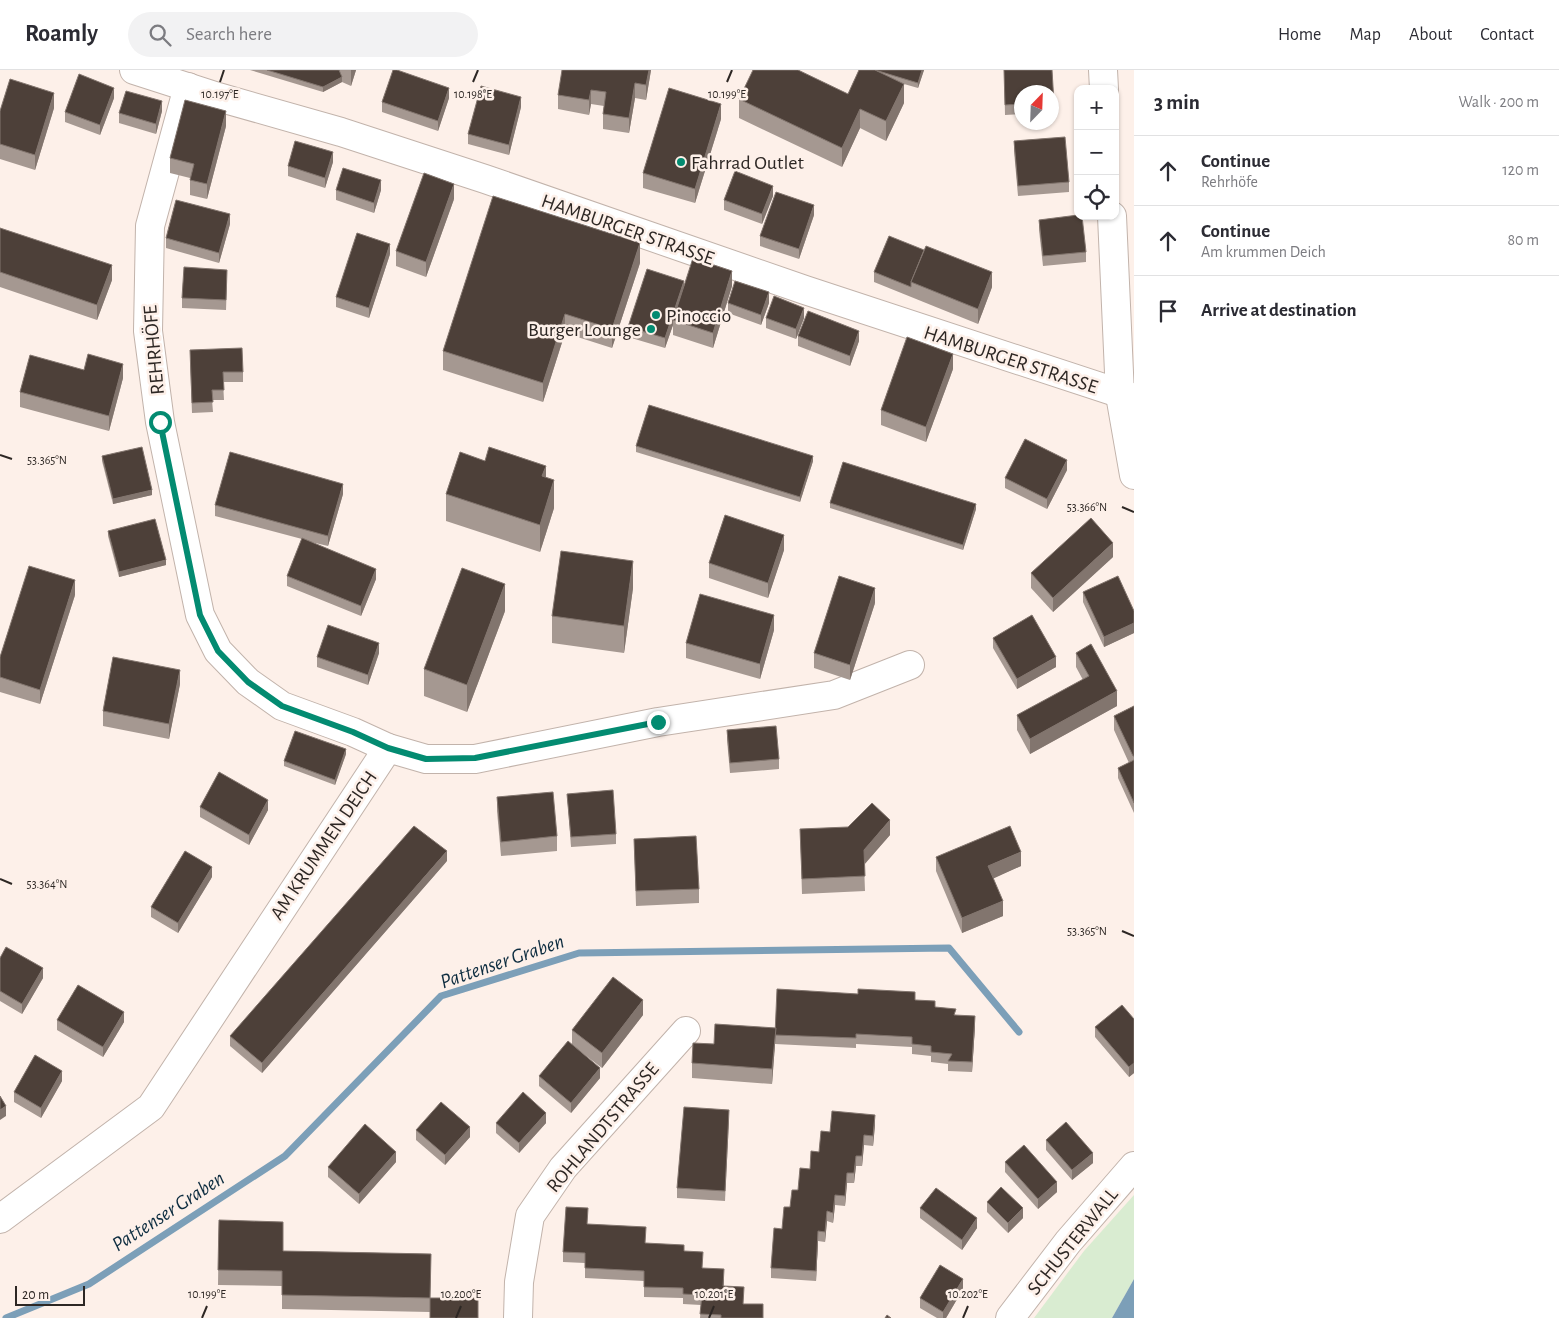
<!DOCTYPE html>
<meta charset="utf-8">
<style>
body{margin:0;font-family:"Alegreya Sans",sans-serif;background:#f2f2f3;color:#2b2b33}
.controls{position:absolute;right:15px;top:15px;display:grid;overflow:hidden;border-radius:10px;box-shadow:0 1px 4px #0004}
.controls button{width:45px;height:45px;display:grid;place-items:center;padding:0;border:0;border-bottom:1px solid #e1e1e2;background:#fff;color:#2b2b33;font:25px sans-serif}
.compass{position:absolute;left:1014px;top:15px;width:45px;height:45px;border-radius:50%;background:#fff;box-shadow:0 1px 4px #0004;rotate:23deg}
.scale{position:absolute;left:15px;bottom:12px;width:70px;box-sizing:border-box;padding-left:5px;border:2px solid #2d2724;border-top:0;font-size:14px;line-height:18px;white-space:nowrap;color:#2d2724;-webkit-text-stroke:4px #fdf0e9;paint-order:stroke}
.stop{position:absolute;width:15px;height:15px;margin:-11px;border:4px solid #038b71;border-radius:50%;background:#fff}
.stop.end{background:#038b71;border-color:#fff;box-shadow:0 1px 5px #0008}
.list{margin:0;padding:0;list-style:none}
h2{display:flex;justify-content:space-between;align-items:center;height:65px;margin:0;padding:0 20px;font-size:21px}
h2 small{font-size:16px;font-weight:400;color:#7c7c81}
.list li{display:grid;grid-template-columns:32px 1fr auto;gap:15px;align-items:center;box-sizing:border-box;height:70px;padding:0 20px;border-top:1px solid #e1e1e2}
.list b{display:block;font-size:19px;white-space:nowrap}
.list p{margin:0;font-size:16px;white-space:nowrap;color:#7c7c81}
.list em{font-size:16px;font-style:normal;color:#7c7c81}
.icon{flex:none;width:28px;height:28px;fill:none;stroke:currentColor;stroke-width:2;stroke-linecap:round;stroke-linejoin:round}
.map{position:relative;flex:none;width:1134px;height:1248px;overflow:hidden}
header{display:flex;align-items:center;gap:30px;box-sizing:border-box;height:70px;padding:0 25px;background:#fff;border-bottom:1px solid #e1e1e2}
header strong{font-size:24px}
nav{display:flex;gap:28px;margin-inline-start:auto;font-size:18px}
.search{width:350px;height:45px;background:#f2f2f3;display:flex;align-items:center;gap:12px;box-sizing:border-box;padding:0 18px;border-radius:28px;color:#7c7c81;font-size:19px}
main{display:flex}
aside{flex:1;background:#fff}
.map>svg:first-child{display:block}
.grass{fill:#d9ecd1}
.water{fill:#7c9fb8}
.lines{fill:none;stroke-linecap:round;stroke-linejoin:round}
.stream{stroke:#7c9fb8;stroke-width:7}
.minor-casing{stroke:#c2b3ab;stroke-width:30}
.major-casing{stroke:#c2b3ab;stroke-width:30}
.minor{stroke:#fff;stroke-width:28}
.major{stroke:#fff;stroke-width:28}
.wall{fill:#a59891}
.shaded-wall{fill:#82756e}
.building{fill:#4d4039;stroke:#82756e}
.route{stroke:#038b71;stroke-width:6}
.ticks{fill:none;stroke:#2d2724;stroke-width:2}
.poi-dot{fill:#038b71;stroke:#fdf0e9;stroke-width:2}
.labels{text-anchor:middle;stroke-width:5;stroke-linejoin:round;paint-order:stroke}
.poi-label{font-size:20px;fill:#2d2724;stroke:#fdf0e9;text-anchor:start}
.street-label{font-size:20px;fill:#2d2724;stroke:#fdf0e9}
.water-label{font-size:21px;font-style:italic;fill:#0e2d40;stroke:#fdf0e9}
.ticks-label{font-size:12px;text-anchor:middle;fill:#2d2724;stroke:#fdf0e9;stroke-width:5;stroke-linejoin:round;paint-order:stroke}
</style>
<header>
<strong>Roamly</strong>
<div class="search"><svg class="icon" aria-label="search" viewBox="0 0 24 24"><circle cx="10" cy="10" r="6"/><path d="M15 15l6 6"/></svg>Search here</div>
<nav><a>Home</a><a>Map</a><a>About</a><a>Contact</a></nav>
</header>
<main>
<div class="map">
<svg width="1134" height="1248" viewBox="0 0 1134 1248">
<rect width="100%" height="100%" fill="#fdf0e9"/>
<path class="grass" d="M1134 1125V1209L1112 1248H1034L1084 1181Z"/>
<path class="water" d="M1134 1209V1248H1112Z"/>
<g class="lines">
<path class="stream" d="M6 1248 89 1214 285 1086 441 926 579 883 949 878 1019 962"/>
<defs>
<g id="minor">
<path d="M1103 0 1104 19"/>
<path d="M188 17 150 156 148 261 160 352 200 545 218 581 248 612 282 636 353 662 388 678"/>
<path d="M1112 146 1120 325 1134 405"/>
<path d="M0 1149 151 1037 388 678 426 689H475L658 652 834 625 910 595"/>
<path d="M518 1248 519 1212 530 1146 563 1098 686 961"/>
<path d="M1010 1248 1068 1172 1134 1096"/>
</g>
<path id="major" d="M134 0 218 27 341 62 485 109 805 220 1134 328"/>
</defs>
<use href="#minor" class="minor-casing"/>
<use href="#major" class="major-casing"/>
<use href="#minor" class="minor"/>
<use href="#major" class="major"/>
</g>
<g class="wall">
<path d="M250 0H356L351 16 342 12 323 22Z"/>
<path d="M651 0 646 30 635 28 629 63 603 59V44L604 36 591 34 589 45 558 39V25Z"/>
<path d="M858 0H924L918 18 904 14V33L886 71 860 58 842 97 739 48V29L848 24 859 0Z"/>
<path d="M1004 0H1052L1054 43H1052V22H1022V44L1005 45Z"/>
<path d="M114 28 100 65 65 52V42Z"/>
<path d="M449 28 438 61 382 42V32Z"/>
<path d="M521 37 509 85 468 74V64Z"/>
<path d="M54 38 35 100 0 89V41Z"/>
<path d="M162 41 156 64 119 53V43Z"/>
<path d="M721 49 695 133 643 118V103Z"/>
<path d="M226 56 207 129 190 125V108L170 103V88Z"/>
<path d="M1014 71 1069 112V122L1018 126 1014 81Z"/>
<path d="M333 92 325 118 288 106V96Z"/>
<path d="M336 120H381L374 143 336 130Z"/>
<path d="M773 126 762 154 724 140V130Z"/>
<path d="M454 129 426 207 396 196V181Z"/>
<path d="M814 145 799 189 760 176V166Z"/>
<path d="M1039 150 1086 182V192L1043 196 1039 160Z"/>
<path d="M230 154 219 193 166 178V168Z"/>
<path d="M0 158 112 210 97 250 0 217Z"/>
<path d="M390 184 369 248 336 237V227Z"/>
<path d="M640 193 612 278 565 263 543 332 443 300V281Z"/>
<path d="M874 202 992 217 978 254 874 212Z"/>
<path d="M227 210 226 240 182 238V228Z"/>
<path d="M684 216H732L713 278 673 265V255L665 278 628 267V257Z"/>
<path d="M728 233H769L761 255 728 243Z"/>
<path d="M766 248H804L796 269 766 258Z"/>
<path d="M798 266 859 271 850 296 798 276Z"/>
<path d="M190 290 243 302V312H223L224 330H212L213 342 192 343Z"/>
<path d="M953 299 926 372 881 355V340Z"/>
<path d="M123 308 109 361 20 337V322Z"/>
<path d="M636 376 813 391 800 432 636 382Z"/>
<path d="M102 386 152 425 113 434 102 391Z"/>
<path d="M485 391 554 438 540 482 446 451V424Z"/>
<path d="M1067 400 1047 439 1005 418V408Z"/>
<path d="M343 424 328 476 311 472 376 509 361 546 287 516V506L302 469 215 446V435Z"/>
<path d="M830 433 976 439 963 480 830 438Z"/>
<path d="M108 461 166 495 119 507 108 466Z"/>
<path d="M784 480 768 528 709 508V493Z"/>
<path d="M1113 487 1053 542 1031 518V503Z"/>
<path d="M633 518 624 583 552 573V546Z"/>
<path d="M1083 522 1134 541V563L1104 577 1083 532Z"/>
<path d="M75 525 40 634 0 622V587Z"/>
<path d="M875 533 850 610 814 598V583Z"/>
<path d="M505 541 467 642 424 626V599Z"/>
<path d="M774 560 760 609 686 588V573Z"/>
<path d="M993 568 1056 597 1017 619 993 578Z"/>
<path d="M379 583 368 615 317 597V587Z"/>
<path d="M1076 583 1117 636 1030 684 1017 660V645L1083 610 1076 597Z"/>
<path d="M180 614 169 669 103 656V641Z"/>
<path d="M1134 636V743L1118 708V698L1129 693 1114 660V646Z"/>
<path d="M727 660 779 689V699L730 703 727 670Z"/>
<path d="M346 684 335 715 284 696V691Z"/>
<path d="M567 724 616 764V774L571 777Z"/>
<path d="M497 727 557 766V781L501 786 497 741Z"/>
<path d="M200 737 268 740 249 775 200 747Z"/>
<path d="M800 759 890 765 864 794 865 821 802 824Z"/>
<path d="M634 769 699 819V833L636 836Z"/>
<path d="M936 787 1021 796 993 808 1003 846 962 863 936 801Z"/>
<path d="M447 791 262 1003 230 976V966Z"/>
<path d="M212 807 178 863 151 847V837Z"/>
<path d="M0 888 43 908 22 944 0 931Z"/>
<path d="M915 930 956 945 975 956 972 1002 948 1001V994L931 992V986L912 984V977L856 974V978L775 974 772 1014 692 1008V993L714 974 776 958Z"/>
<path d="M643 945 602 998 572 975V960Z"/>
<path d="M1134 949V1003L1129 1007 1095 967V957Z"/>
<path d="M57 950 124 952 103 987 57 960Z"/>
<path d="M539 1006 600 1008 571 1043 539 1016Z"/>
<path d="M62 1011 41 1048 14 1032V1022Z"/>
<path d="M729 1050 725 1131 677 1128V1118Z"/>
<path d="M496 1053H546L519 1083 496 1063Z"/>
<path d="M875 1055 873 1076 864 1075 862 1096H856L854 1113H847L845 1136 835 1135 833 1153 827 1151 825 1172 818 1171 816 1211 771 1208V1198L782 1159 790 1137 798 1120 830 1062Z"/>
<path d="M416 1060 470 1067 445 1095 416 1070Z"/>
<path d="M1046 1070 1093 1093 1072 1110 1046 1080Z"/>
<path d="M396 1092 359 1134 328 1107V1097Z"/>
<path d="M1005 1092 1057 1122 1038 1139 1005 1102Z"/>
<path d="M987 1132 1023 1148 1008 1163 987 1142Z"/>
<path d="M920 1138 977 1158 962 1180 920 1148Z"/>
<path d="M219 1150 283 1181 431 1184 430 1242 282 1239V1216L218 1215Z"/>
<path d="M588 1154 646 1173 684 1181 702 1198 724 1209V1216L744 1234 763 1248H700L701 1235 683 1234V1228L644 1227V1211L585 1208V1193L563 1192V1182Z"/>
<path d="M963 1219 946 1248H937L920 1238V1228Z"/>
</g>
<g class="shaded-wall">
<path d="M351 0H356L351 16Z"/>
<path d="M649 0H651L646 30V15Z"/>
<path d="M922 0H924L918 18V13Z"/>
<path d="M342 7V12L323 22V17Z"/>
<path d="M635 13V28L629 63V48Z"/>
<path d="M904 14V33L886 71V51Z"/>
<path d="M114 18V28L100 65V55Z"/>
<path d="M449 18V28L438 61V51Z"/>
<path d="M591 20V34L589 45V30Z"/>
<path d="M54 23V38L35 100V85Z"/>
<path d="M521 27V37L509 85V75Z"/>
<path d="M162 31V41L156 64V54Z"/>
<path d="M721 34V49L695 133V119Z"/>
<path d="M860 39V58L842 97V78Z"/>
<path d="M226 41V56L207 129V114Z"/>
<path d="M333 82V92L325 118V108Z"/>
<path d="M381 110V120L374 143V133Z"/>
<path d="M454 114V129L426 207V192Z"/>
<path d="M773 116V126L762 154V144Z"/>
<path d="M814 135V145L799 189V179Z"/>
<path d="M230 144V154L219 193V183Z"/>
<path d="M640 173V193L612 278V259Z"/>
<path d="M390 174V184L369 248V238Z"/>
<path d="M112 195V210L97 250V235Z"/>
<path d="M732 201V216L713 278V263Z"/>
<path d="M992 202V217L978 254V239Z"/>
<path d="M684 211V221L673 250V255L665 278V268Z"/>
<path d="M769 222V233L761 255V245Z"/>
<path d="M804 238V248L796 269V259Z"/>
<path d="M565 244V263L543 332V313Z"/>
<path d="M859 261V271L850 296V286Z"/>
<path d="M953 284V299L926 372V357Z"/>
<path d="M123 294V308L109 361V346Z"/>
<path d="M813 386V391L800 432V427Z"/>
<path d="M1067 390V400L1047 439V429Z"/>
<path d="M546 396V423L542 406Z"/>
<path d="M554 410V438L540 482V455Z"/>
<path d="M343 414V424L328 476V466Z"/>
<path d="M152 420V425L113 434V429Z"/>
<path d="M976 434V439L963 480V475Z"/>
<path d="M784 465V480L768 528V513Z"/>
<path d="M1113 473V487L1053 542V528Z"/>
<path d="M166 490V495L119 507V502Z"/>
<path d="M633 491V518L624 583V556Z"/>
<path d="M376 499V509L361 546V536Z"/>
<path d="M75 510V525L40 634V620Z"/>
<path d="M505 514V541L467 642V615Z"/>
<path d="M875 518V533L850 610V595Z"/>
<path d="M774 545V560L760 609V594Z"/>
<path d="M1134 553V563L1104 577V567Z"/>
<path d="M379 573V583L368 615V605Z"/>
<path d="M1056 587V597L1017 619V609Z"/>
<path d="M180 600V614L169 669V654Z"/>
<path d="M1117 621V636L1030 684V669Z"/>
<path d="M346 679V684L335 715V710Z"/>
<path d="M268 730V740L249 775V765Z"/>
<path d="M890 750V765L864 795V780Z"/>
<path d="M447 781V791L262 1003V993Z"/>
<path d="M1021 782V796L988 811V796Z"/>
<path d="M212 797V807L178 863V853Z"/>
<path d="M1003 831V846L962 863V848Z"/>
<path d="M43 898V908L22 944V934Z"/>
<path d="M643 930V945L602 998V983Z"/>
<path d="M124 942V952L103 987V977Z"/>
<path d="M975 946V956L972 1002V992Z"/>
<path d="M776 958 775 974 772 1014V999Z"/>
<path d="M1134 993V1003L1129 1007V997Z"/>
<path d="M600 998V1008L571 1043V1033Z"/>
<path d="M62 1001V1011L41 1048V1038Z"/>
<path d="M6 1036V1046L0 1050V1040Z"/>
<path d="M546 1043V1053L519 1083V1073Z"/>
<path d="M875 1045V1055L873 1076V1066Z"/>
<path d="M470 1057V1067L445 1095V1085Z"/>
<path d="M864 1065V1075L862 1096V1086Z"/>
<path d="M396 1082V1092L359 1134V1124Z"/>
<path d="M1093 1083V1093L1072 1110V1100Z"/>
<path d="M856 1086V1096L854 1113V1103Z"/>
<path d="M847 1103V1113L845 1136V1126Z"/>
<path d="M1057 1112V1122L1038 1139V1129Z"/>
<path d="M835 1125V1135L833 1153V1143Z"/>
<path d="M1023 1138V1148L1008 1163V1153Z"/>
<path d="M827 1141V1151L825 1172V1162Z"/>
<path d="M977 1148V1158L962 1180V1170Z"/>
<path d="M818 1161V1171L816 1211V1201Z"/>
<path d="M963 1209V1219L946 1248H943V1242Z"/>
</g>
<g class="building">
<path d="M267 0H339L342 7 323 17Z"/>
<path d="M393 0H397L449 18 438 51 382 32Z"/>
<path d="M562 0H649L646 15 635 13 629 48 603 44 606 22 591 20 589 30 558 25Z"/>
<path d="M753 0H798L848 24 859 0H875L904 14 886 51 860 39 842 78 739 29Z"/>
<path d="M875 0H922L918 13Z"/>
<path d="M1004 0H1052L1054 33H1052V22H1022V34L1005 35Z"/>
<path d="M79 4 114 18 100 55 65 42Z"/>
<path d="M10 9 54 23 35 85 0 74V41Z"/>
<path d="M481 16 521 27 509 75 468 64Z"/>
<path d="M669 18 721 34 695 119 643 103Z"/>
<path d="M126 21 162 31 156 54 119 43Z"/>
<path d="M185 30 226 41 207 114 190 110 194 94 170 88Z"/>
<path d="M1065 67 1069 112 1018 116 1014 71Z"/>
<path d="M295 71 333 82 325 108 288 96Z"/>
<path d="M343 98 381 110 374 133 336 120Z"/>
<path d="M735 101 773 116 762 144 724 130Z"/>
<path d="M424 103 454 114 426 192 396 181Z"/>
<path d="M776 122 814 135 799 179 760 166Z"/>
<path d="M493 126 640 173 612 259 565 244 543 313 443 281Z"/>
<path d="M176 130 230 144 219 183 166 168Z"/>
<path d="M1078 145V146H1082L1086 182 1043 186 1039 150Z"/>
<path d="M0 158 112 195 97 235 0 202Z"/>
<path d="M357 163 390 174 369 238 336 227Z"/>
<path d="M889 166 924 180 911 212V217L874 202Z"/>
<path d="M926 176 992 202 978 239 911 212Z"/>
<path d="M693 188 732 201 713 263 673 250Z"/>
<path d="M184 197 227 200 226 230 182 228Z"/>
<path d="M647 199 684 211 665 268 628 257Z"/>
<path d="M735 211 769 222 761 245 728 233Z"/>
<path d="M774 226 804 238 796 259 766 248Z"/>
<path d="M808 241 859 261 850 286 798 266Z"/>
<path d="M907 267 953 284 926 357 881 340Z"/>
<path d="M242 278 243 302H223L224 320H212L213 332 192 333 190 280Z"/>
<path d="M88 284 123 294 109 346 20 322 30 285 84 300Z"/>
<path d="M649 335 813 386 800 427 636 376Z"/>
<path d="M1025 369 1067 390 1047 429 1005 408Z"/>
<path d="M142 377 152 420 113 429 102 386Z"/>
<path d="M489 377 546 396 542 406 554 410 540 455 446 424 460 382 485 391Z"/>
<path d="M230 382 343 414 328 466 215 435Z"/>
<path d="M843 392 976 434 963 475 830 433Z"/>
<path d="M725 445 784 465 768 513 709 493Z"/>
<path d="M1091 448 1113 473 1053 528 1031 503Z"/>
<path d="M155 449 166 490 119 502 108 461Z"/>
<path d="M302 468 376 499 361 536 287 506Z"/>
<path d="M561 481 633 491 624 556 552 546Z"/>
<path d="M29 496 75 510 40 620 0 607V587Z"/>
<path d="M462 498 505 514 467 615 424 599Z"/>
<path d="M839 506 875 518 850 595 814 583Z"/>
<path d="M1118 506 1134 541V553L1104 567 1083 522Z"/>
<path d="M700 524 774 545 760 594 686 573Z"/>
<path d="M1032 545 1056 587 1017 609 993 568Z"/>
<path d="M328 555 379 573 368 605 317 587Z"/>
<path d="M1091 574 1117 621 1030 669 1017 645 1089 606 1076 583Z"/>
<path d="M113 587 180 600 169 654 103 641Z"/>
<path d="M1134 636V686H1133L1114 646Z"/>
<path d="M776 656 779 689 730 693 727 660Z"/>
<path d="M295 661 346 679 335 710 284 691Z"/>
<path d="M1134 690V733L1118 698Z"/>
<path d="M219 702 268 730 249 765 200 737Z"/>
<path d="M613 720 616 764 571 767 567 724Z"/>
<path d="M553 722 557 766 501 772 497 727Z"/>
<path d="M872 733 890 750 864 780 865 806 802 809 800 759 848 757Z"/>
<path d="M414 756 447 781 262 993 230 966Z"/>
<path d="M1010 756 1021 782 988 796 1003 831 962 848 936 787Z"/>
<path d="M696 766 699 819 636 821 634 769Z"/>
<path d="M185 781 212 797 178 853 151 837Z"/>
<path d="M6 877 43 898 22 934 0 921V888Z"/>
<path d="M613 907 643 930 602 983 572 960Z"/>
<path d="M78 915 124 942 103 977 57 950Z"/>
<path d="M777 919 858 924V919L915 922V930L935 931V937L956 939 954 945 975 946 972 992 948 991 952 984 931 982V976L912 974V967L856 964V968L775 965Z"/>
<path d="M1122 935 1134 949V993L1129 997 1095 957Z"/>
<path d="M715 954 776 958 772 999 692 993 693 973 714 974Z"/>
<path d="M568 971 600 998 571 1033 539 1006Z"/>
<path d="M35 985 62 1001 41 1038 14 1022Z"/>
<path d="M523 1022 546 1043 519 1073 496 1053Z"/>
<path d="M0 1026 6 1036 0 1040Z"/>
<path d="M441 1032 470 1057 445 1085 416 1060Z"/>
<path d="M684 1037 729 1040 725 1121 677 1118Z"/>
<path d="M832 1041 875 1045 873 1066 864 1065 862 1086H856L854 1103H847L845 1126 835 1125 833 1143 827 1141 825 1162 818 1161 816 1201 771 1198 774 1158 782 1159 784 1137H790L792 1120H798L800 1098 810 1099 811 1081 819 1082 821 1061 830 1062Z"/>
<path d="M1066 1052 1093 1083 1072 1100 1046 1070Z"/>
<path d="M365 1054 396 1082 359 1124 328 1097Z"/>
<path d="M1024 1075 1057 1112 1038 1129 1005 1092Z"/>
<path d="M1001 1117 1023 1138 1008 1153 987 1132Z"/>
<path d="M936 1118 977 1148 962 1170 920 1138Z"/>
<path d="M566 1137 588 1138 587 1154 646 1157 645 1173 684 1175V1181L703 1182 702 1198 724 1199 723 1216 744 1217 743 1234H763V1248H721V1245L700 1244 702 1225 683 1224V1218L644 1217V1201L585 1198V1183L563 1182Z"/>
<path d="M219 1150 283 1152V1181L431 1184 430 1228 282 1225V1201L218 1200Z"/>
<path d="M940 1195 963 1209 943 1242 920 1228Z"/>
<rect x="430" y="1228" width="48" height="20"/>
<path d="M887 1245 891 1248H885Z"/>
</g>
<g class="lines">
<path class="route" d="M160 352 200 545 218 581 248 612 282 636 353 662 388 678 426 689 475 688 658 652"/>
</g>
<path class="ticks" d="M220 12 224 0M473 12 478 0M727 12 732 0M0 385 12 389M1122 437 1134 442M0 809 12 814M1122 861 1134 866M202 1248 207 1236M456 1248 461 1236M709 1248 714 1236M963 1248 968 1236"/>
<g class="poi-dot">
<circle cx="681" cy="92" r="5"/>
<circle cx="656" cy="245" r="5"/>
<circle cx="651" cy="259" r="5"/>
</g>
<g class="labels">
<g class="poi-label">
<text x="691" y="99">Fahrrad Outlet</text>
<text x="666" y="252">Pinoccio</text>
<text x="641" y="266" text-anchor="end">Burger Lounge</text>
</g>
<g class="street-label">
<text transform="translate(628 159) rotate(19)" y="7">HAMBURGER STRASSE</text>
<text transform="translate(153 280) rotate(-95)" y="7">REHRHÖFE</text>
<text transform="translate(1011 289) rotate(18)" y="7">HAMBURGER STRASSE</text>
<text transform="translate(323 775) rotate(-56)" y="7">AM KRUMMEN DEICH</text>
<text transform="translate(602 1057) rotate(-50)" y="7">ROHLANDTSTRASSE</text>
<text transform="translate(1072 1171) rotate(-51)" y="7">SCHUSTERWALL</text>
</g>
<g class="water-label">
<text transform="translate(502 891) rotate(-19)" y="7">Pattenser Graben</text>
<text transform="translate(168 1141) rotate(-33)" y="7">Pattenser Graben</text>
</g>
</g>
<g class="ticks-label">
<text x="220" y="28">10.197°E</text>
<text x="473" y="28">10.198°E</text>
<text x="727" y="28">10.199°E</text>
<text x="47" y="394">53.365°N</text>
<text x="1087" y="441">53.366°N</text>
<text x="47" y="818">53.364°N</text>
<text x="1087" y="865">53.365°N</text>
<text x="207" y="1228">10.199°E</text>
<text x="461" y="1228">10.200°E</text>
<text x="714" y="1228">10.201°E</text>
<text x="968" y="1228">10.202°E</text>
</g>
</svg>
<div class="controls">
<button>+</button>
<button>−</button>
<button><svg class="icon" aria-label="locate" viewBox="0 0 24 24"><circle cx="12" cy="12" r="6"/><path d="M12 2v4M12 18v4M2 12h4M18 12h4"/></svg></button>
</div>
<svg class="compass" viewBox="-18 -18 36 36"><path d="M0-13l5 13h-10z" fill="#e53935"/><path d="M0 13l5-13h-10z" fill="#7c7c81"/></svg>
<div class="scale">20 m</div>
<div class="stop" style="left:160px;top:352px"></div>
<div class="stop end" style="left:658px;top:652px"></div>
</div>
<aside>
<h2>3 min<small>Walk · 200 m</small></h2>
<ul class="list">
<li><svg class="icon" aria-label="ahead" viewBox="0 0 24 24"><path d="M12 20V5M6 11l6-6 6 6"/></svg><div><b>Continue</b><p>Rehrhöfe</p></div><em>120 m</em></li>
<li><svg class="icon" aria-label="ahead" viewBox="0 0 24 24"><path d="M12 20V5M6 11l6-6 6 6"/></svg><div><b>Continue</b><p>Am krummen Deich</p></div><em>80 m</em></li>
<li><svg class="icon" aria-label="arrive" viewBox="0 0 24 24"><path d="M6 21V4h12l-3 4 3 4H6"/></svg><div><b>Arrive at destination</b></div></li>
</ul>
</aside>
</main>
